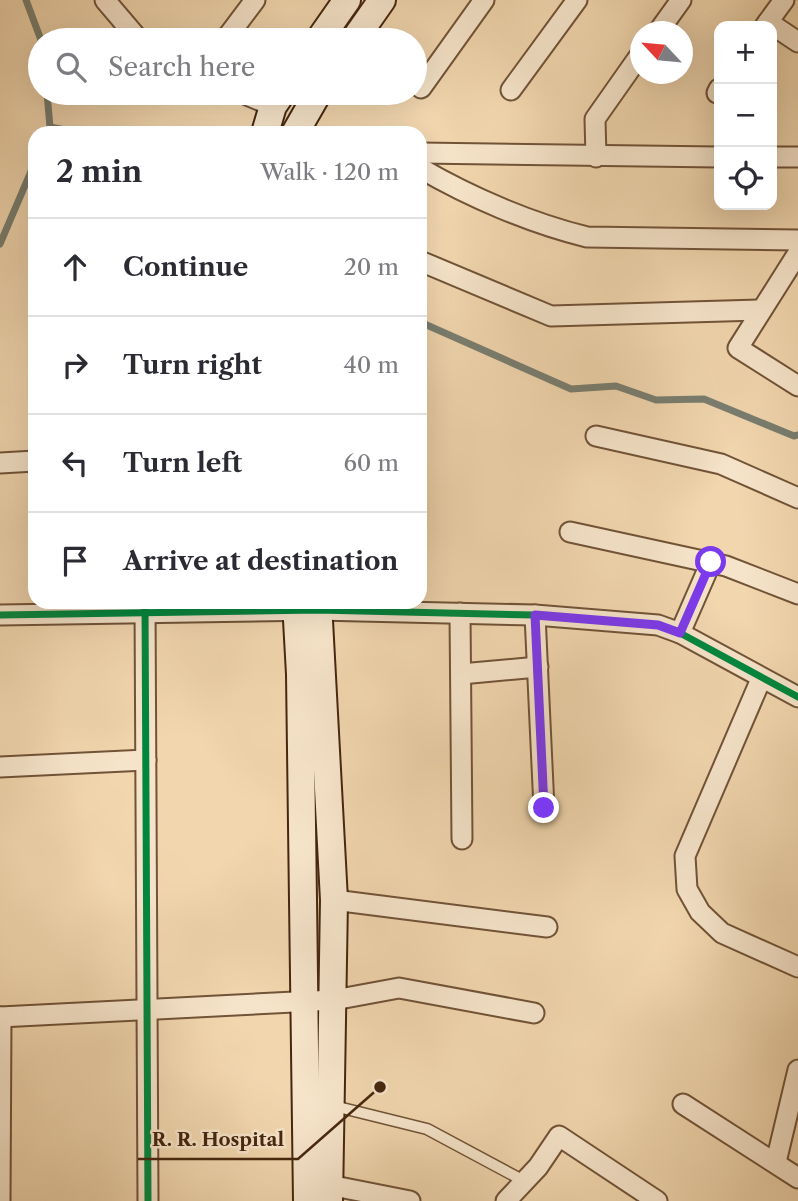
<!DOCTYPE html>
<meta charset="utf-8">
<style>
body{margin:0;font-family:"Libre Caslon Text",serif;background:#f2f2f3;color:#2b2b33}
.controls{position:absolute;right:21px;top:21px;display:grid;overflow:hidden;border-radius:14px;box-shadow:0 7px 28px #0002}
.controls button{width:63px;height:63px;display:grid;place-items:center;padding:0;border:0;border-bottom:2px solid #e1e1e2;background:#fff;color:#2b2b33;font:35px sans-serif}
.compass{position:absolute;left:630px;top:21px;width:63px;height:63px;border-radius:50%;background:#fff;box-shadow:0 7px 28px #0002;rotate:296deg}
.stop{position:absolute;width:21px;height:21px;margin:-16px;border:5px solid #7c3aed;border-radius:50%;background:#fff}
.stop.end{background:#7c3aed;border-color:#fff;box-shadow:0 2px 7px #0008}
.list{margin:0;padding:0;list-style:none}
h2{display:flex;justify-content:space-between;align-items:center;height:91px;margin:0;padding:0 28px;font-size:30px}
h2 small{font-size:23px;font-weight:400;color:#7c7c81}
.list li{display:grid;grid-template-columns:46px 1fr auto;gap:21px;align-items:center;box-sizing:border-box;height:98px;padding:0 28px;border-top:2px solid #e1e1e2}
.list b{display:block;font-size:26px;white-space:nowrap}
.list em{font-size:23px;font-style:normal;color:#7c7c81}
.icon{flex:none;width:38px;height:38px;fill:none;stroke:currentColor;stroke-width:2;stroke-linecap:round;stroke-linejoin:round}
.map{position:relative;flex:none;width:798px;height:1201px;overflow:hidden}
.search{position:absolute;background:#fff;box-shadow:0 7px 28px #0002;left:28px;top:28px;width:399px;height:77px;display:flex;align-items:center;gap:18px;box-sizing:border-box;padding:0 24px;border-radius:38px;color:#7c7c81;font-size:26px}
.panel{position:absolute;background:#fff;box-shadow:0 7px 28px #0002;left:28px;top:126px;width:399px;height:483px;border-radius:21px}
.map>svg:first-child{display:block}
.lines{fill:none;stroke-linecap:round;stroke-linejoin:round}
.stream{stroke:#797e70;stroke-width:7}
.service-casing{stroke:#715337;stroke-width:13}
.minor-casing{stroke:#715337;stroke-width:23}
.secondary-casing{stroke:#46270f;stroke-width:30}
.service{stroke:#f6e4ca;stroke-width:10}
.minor{stroke:#f6e4ca;stroke-width:19}
.secondary{stroke:#f6e4ca;stroke-width:26}
.cycleway-casing{stroke:#f6e4ca;stroke-width:11}
.cycleway{stroke:#00873e;stroke-width:7}
.route{stroke:#7c3aed;stroke-width:9}
.leader{fill:none;stroke:#46270f;stroke-width:2.5}
.callout-dot{fill:#46270f;stroke:#f6e4ca;stroke-width:2.5}
.callout-label{font-size:19px;text-anchor:middle;font-weight:bold;fill:#46270f;stroke:#f6e4ca;stroke-width:5;stroke-linejoin:round;paint-order:stroke}
</style>
<div class="map">
<svg width="798" height="1201" viewBox="0 0 798 1201">
<rect width="100%" height="100%" fill="#f1d6ae"/>
<filter id="stains"><feTurbulence type="fractalNoise" baseFrequency=".00286" numOctaves="4"/><feColorMatrix values="0 0 0 0 .2 0 0 0 0 .09 0 0 0 0 .02 0 0 0 .5 -.17"/></filter>
<radialGradient id="worn" r=".72"><stop offset=".6" stop-color="#630" stop-opacity="0"/><stop offset="1" stop-color="#630" stop-opacity=".3"/></radialGradient>
<g class="lines">
<g class="stream">
<path d="M26 0 41 40"/>
<path d="M47 93 50 127 48 133"/>
<path d="M50 127 80 133"/>
<path d="M0 244 35 162"/>
<path d="M420 322 571 389 616 386 656 400 704 399 794 436 798 435"/>
</g>
<defs>
<path id="service" d="M334 1106 427 1129 524 1181"/>
<g id="minor">
<path d="M105 0 139 40"/>
<path d="M768 22 798 42"/>
<path d="M765 26 784 0"/>
<path d="M658 32 681 0"/>
<path d="M225 40 255 0"/>
<path d="M415 83 421 88 484 0"/>
<path d="M511 90 577 0"/>
<path d="M242 93 273 106"/>
<path d="M717 93 719 89"/>
<path d="M420 153 719 157"/>
<path d="M596 157 595 119 640 55"/>
<path d="M772 157H798"/>
<path d="M420 168C470 197 530 223 587 237L798 240"/>
<path d="M798 253 738 348 798 386"/>
<path d="M420 261 551 316 759 310"/>
<path d="M596 436 721 464 798 498"/>
<path d="M0 463 35 461"/>
<path d="M570 532 726 566 798 594"/>
<path d="M145 602 148 1201"/>
<path d="M460 613 462 839"/>
<path d="M0 615 318 610 535 615 658 625 680 633 798 697"/>
<path d="M535 615 544 808"/>
<path d="M680 633 711 562"/>
<path d="M461 674 538 667"/>
<path d="M761 679 685 856 687 889 700 912 722 933 798 967"/>
<path d="M0 767 146 760"/>
<path d="M334 900 547 927"/>
<path d="M0 1017 334 1000 399 988 534 1013"/>
<path d="M683 1104 798 1178"/>
<path d="M776 1162 798 1070"/>
<path d="M329 1185 410 1201"/>
<path d="M0 1201 1 1017"/>
<path d="M506 1201 538 1167 559 1136 657 1201"/>
</g>
<g id="secondary">
<path d="M319 40 347 0"/>
<path d="M354 40 382 0"/>
<path d="M265 133 273 106 282 93"/>
<path d="M295 133 318 93"/>
<path d="M296 602 300 674 307 1201"/>
<path d="M318 602 334 900 329 1201"/>
</g>
</defs>
<use href="#service" class="service-casing"/>
<use href="#minor" class="minor-casing"/>
<use href="#secondary" class="secondary-casing"/>
<use href="#service" class="service"/>
<use href="#minor" class="minor"/>
<use href="#secondary" class="secondary"/>
<defs>
<g id="cycleway">
<path d="M145 603 148 1201"/>
<path d="M0 615 318 610 535 615 658 625 680 633 798 697"/>
</g>
</defs>
<use href="#cycleway" class="cycleway-casing"/>
<use href="#cycleway" class="cycleway"/>
</g>
<g class="lines">
<path class="route" d="M544 808 535 615 658 625 680 633 711 562"/>
</g>
<path class="leader" d="M380 1087L298 1159H138"/>
<circle class="callout-dot" cx="380" cy="1087" r="7"/>
<g class="callout-label">
<text x="218" y="1146">R. R. Hospital</text>
</g>
<rect width="100%" height="100%" filter="url(#stains)"/>
<rect width="100%" height="100%" fill="url(#worn)"/>
</svg>
<div class="controls">
<button>+</button>
<button>−</button>
<button><svg class="icon" aria-label="locate" viewBox="0 0 24 24"><circle cx="12" cy="12" r="6"/><path d="M12 2v4M12 18v4M2 12h4M18 12h4"/></svg></button>
</div>
<svg class="compass" viewBox="-18 -18 36 36"><path d="M0-13l5 13h-10z" fill="#e53935"/><path d="M0 13l5-13h-10z" fill="#7c7c81"/></svg>
<div class="stop" style="left:711px;top:562px"></div>
<div class="stop end" style="left:544px;top:808px"></div>
<div class="search"><svg class="icon" aria-label="search" viewBox="0 0 24 24"><circle cx="10" cy="10" r="6"/><path d="M15 15l6 6"/></svg>Search here</div>
<section class="panel">
<h2>2 min<small>Walk · 120 m</small></h2>
<ul class="list">
<li><svg class="icon" aria-label="ahead" viewBox="0 0 24 24"><path d="M12 20V5M6 11l6-6 6 6"/></svg><div><b>Continue</b></div><em>20 m</em></li>
<li><svg class="icon" aria-label="right" viewBox="0 0 24 24"><path d="M7 20v-9h11M14 6l5 5-5 5"/></svg><div><b>Turn right</b></div><em>40 m</em></li>
<li><svg class="icon" aria-label="left" viewBox="0 0 24 24"><path d="M17 20v-9H6M10 6l-5 5 5 5"/></svg><div><b>Turn left</b></div><em>60 m</em></li>
<li><svg class="icon" aria-label="arrive" viewBox="0 0 24 24"><path d="M6 21V4h12l-3 4 3 4H6"/></svg><div><b>Arrive at destination</b></div></li>
</ul>
</section>
</div>
